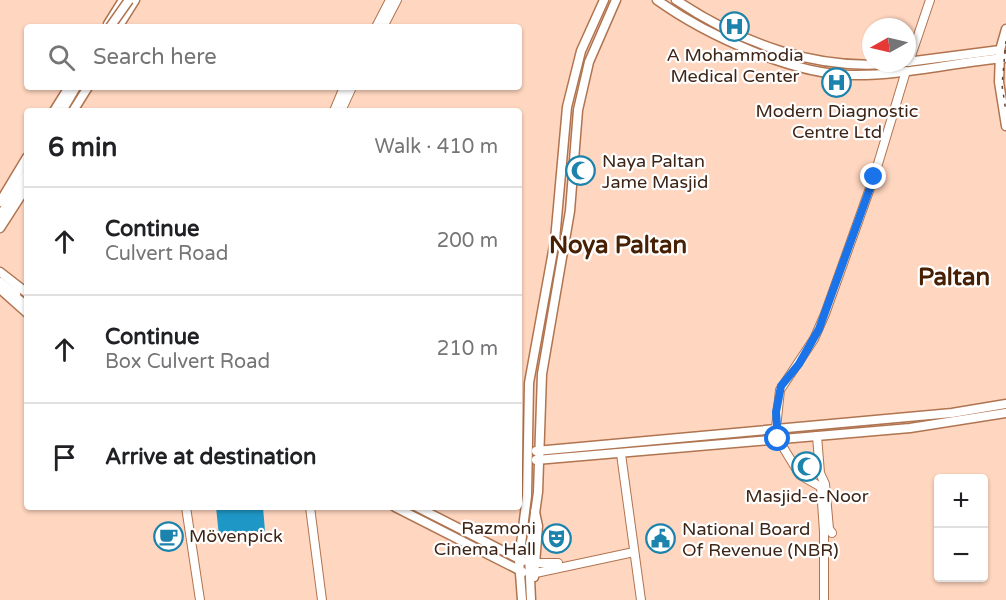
<!DOCTYPE html>
<meta charset="utf-8">
<style>
body{margin:0;font-family:"Varela Round",sans-serif;background:#f6f6f6;color:#202124}
.controls{position:absolute;right:18px;bottom:18px;display:grid;overflow:hidden;border-radius:6px;box-shadow:0 2px 4px #0004}
.controls button{width:54px;height:54px;display:grid;place-items:center;padding:0;border:0;border-bottom:2px solid #e0e0e0;background:#fff;color:#202124;font:30px sans-serif}
.compass{position:absolute;left:862px;top:18px;width:54px;height:54px;border-radius:50%;background:#fff;box-shadow:0 2px 4px #0004;rotate:262deg}
.stop{position:absolute;width:18px;height:18px;margin:-14px;border:4px solid #1a73e8;border-radius:50%;background:#fff}
.stop.end{background:#1a73e8;border-color:#fff;box-shadow:0 2px 6px #0008}
.list{margin:0;padding:0;list-style:none}
h2{display:flex;justify-content:space-between;align-items:center;height:78px;margin:0;padding:0 24px;font-size:26px}
h2 small{font-size:20px;font-weight:400;color:#757577}
.list li{display:grid;grid-template-columns:39px 1fr auto;gap:18px;align-items:center;box-sizing:border-box;height:108px;padding:0 24px;border-top:2px solid #e0e0e0}
.list b{display:block;font-size:22px;white-space:nowrap}
.list p{margin:0;font-size:20px;white-space:nowrap;color:#757577}
.list em{font-size:20px;font-style:normal;color:#757577}
.icon{flex:none;width:33px;height:33px;fill:none;stroke:currentColor;stroke-width:2;stroke-linecap:round;stroke-linejoin:round}
.map{position:relative;flex:none;width:1006px;height:600px;overflow:hidden}
.search{position:absolute;background:#fff;box-shadow:0 2px 4px #0004;left:24px;top:24px;width:498px;height:66px;display:flex;align-items:center;gap:15px;box-sizing:border-box;padding:0 21px;border-radius:6px;color:#757577;font-size:22px}
.panel{position:absolute;background:#fff;box-shadow:0 2px 4px #0004;left:24px;top:108px;width:498px;height:402px;border-radius:6px}
.map>svg:first-child{display:block}
.water{fill:#1e97c6}
.lines{fill:none;stroke-linecap:round;stroke-linejoin:round}
.secondary-casing{stroke:#b07450;stroke-width:10}
.primary-casing{stroke:#b07450;stroke-width:11}
.secondary{stroke:#fff;stroke-width:8}
.primary{stroke:#fff;stroke-width:8}
.rail{stroke:#5e4332;stroke-width:1.5;stroke-dasharray:3 6;stroke-linecap:butt}
.primary-bridge-casing{stroke:#b07450;stroke-width:11;stroke-linecap:butt}
.primary-bridge{stroke:#fff;stroke-width:8}
.route{stroke:#1a73e8;stroke-width:8}
.labels{text-anchor:middle;stroke-width:4.5;stroke-linejoin:round;paint-order:stroke}
.poi-label{font-size:18px;fill:#3e2516;stroke:#fff}
.district-label{font-size:24px;font-weight:bold;fill:#482003;stroke:#fff}
</style>
<div class="map">
<svg width="1006" height="600" viewBox="0 0 1006 600">
<rect width="100%" height="100%" fill="#ffd6bf"/>
<path class="water" d="M216 507H263L265 531 219 536Z"/>
<g class="lines">
<defs>
<g id="secondary">
<path d="M376 27 390 0"/>
<path d="M383 27 397 0"/>
<path d="M909 62 930 0"/>
<path d="M334 111 344 87"/>
<path d="M341 111 352 87"/>
<path d="M776 428 780 390 814 339 825 314 874 177 906 71"/>
<path d="M817 436 820 473 825 484 829 529 832 533"/>
<path d="M778 439 800 475 821 487 824 532V600"/>
<path d="M621 454 641 600"/>
<path d="M186 507 200 600"/>
<path d="M310 507 322 600"/>
<path d="M532 563H558"/>
<path d="M531 574 634 552"/>
</g>
<g id="primary">
<path d="M657 0C706 35 791 74 851 75 903 76 955 62 1006 58"/>
<path d="M676 0C740 43 818 72 896 63"/>
<path d="M108 24 123 0"/>
<path d="M118 27 135 0"/>
<path d="M1000 53 999 82 1006 126"/>
<path d="M907 62 1000 50 1006 29"/>
<path d="M54 111 69 87"/>
<path d="M62 111 76 87"/>
<path d="M73 111 88 87"/>
<path d="M0 202 27 157"/>
<path d="M0 216 27 172"/>
<path d="M0 228 27 186"/>
<path d="M0 272 27 293"/>
<path d="M0 282 16 294"/>
<path d="M0 289 27 313"/>
<path d="M11 293 27 306"/>
<path d="M536 451 952 413 1006 404"/>
<path d="M536 460 910 428 1006 413"/>
<path d="M395 507 523 572"/>
<path d="M417 507 523 561"/>
<path d="M534 577 538 526 535 512"/>
<path d="M522 600 519 560 527 496 529 383 555 240 567 107 581 51 604 0"/>
<path d="M531 600 529 556 538 492 542 374 570 211 578 110 589 62 616 0"/>
</g>
</defs>
<use href="#secondary" class="secondary-casing"/>
<use href="#primary" class="primary-casing"/>
<use href="#secondary" class="secondary"/>
<use href="#primary" class="primary"/>
<path class="rail" d="M1006 41 1002 85 1006 112"/>
<defs>
<path id="primary-bridge" d="M110 27 129 0"/>
</defs>
<use href="#primary-bridge" class="primary-bridge-casing"/>
<use href="#primary-bridge" class="primary-bridge"/>
</g>
<g class="lines">
<path class="route" d="M778 439 776 412 781 386 799 364 819 329 874 177"/>
</g>
<defs>
<symbol id="hospital-ring" viewBox="-11 -11 22 22"><circle r="9.5" fill="#fff" stroke="#1c83ac" stroke-width="1.5"/><path d="M-5-5h3v3.5h4V-5h3V5h-3V1.5h-4V5h-3Z" fill="#1c83ac"/></symbol>
<symbol id="mosque-ring" viewBox="-11 -11 22 22"><circle r="9.5" fill="#fff" stroke="#1c83ac" stroke-width="1.5"/><path d="M3.5-4.9A6 6 0 1 0 3.5 4.9A5 5 0 1 1 3.5-4.9Z" fill="#1c83ac"/></symbol>
<symbol id="cafe-ring" viewBox="-11 -11 22 22"><circle r="9.5" fill="#fff" stroke="#1c83ac" stroke-width="1.5"/><path d="M-5.5-4.5H6V0H3Q3 3.5 0 3.5H-2.5Q-5.5 3.5-5.5 0ZM3-3.2v2h1.7v-2ZM-6 4.5H4V6H-6Z" fill="#1c83ac"/></symbol>
<symbol id="theatre-ring" viewBox="-11 -11 22 22"><circle r="9.5" fill="#fff" stroke="#1c83ac" stroke-width="1.5"/><path d="M-5-5.5Q0-4 5-5.5V0Q5 5 0 6Q-5 5-5 0ZM-3.3-2.5H-1v1.5H-3.3ZM1-2.5H3.3v1.5H1ZM-2.8 1Q0 5.5 2.8 1Z" fill="#1c83ac"/></symbol>
<symbol id="civic-ring" viewBox="-11 -11 22 22"><circle r="9.5" fill="#fff" stroke="#1c83ac" stroke-width="1.5"/><path d="M-.6-6.5H3V-4.5H.6V-3L4-1V1h2V6H-6V1h2V-1L-.6-3ZM-1.2 2.5V6h2.4V2.5Z" fill="#1c83ac"/></symbol>
</defs>
<g fill-rule="evenodd">
<use href="#hospital-ring" x="718" y="10" width="33" height="33"/>
<use href="#hospital-ring" x="820" y="66" width="33" height="33"/>
<use href="#mosque-ring" x="564" y="154" width="33" height="33"/>
<use href="#mosque-ring" x="790" y="450" width="33" height="33"/>
<use href="#cafe-ring" x="152" y="520" width="33" height="33"/>
<use href="#theatre-ring" x="540" y="522" width="33" height="33"/>
<use href="#civic-ring" x="644" y="522" width="33" height="33"/>
</g>
<g class="labels">
<g class="poi-label">
<text x="735" y="61">A Mohammodia<tspan x="735" dy="21">Medical Center</tspan></text>
<text x="837" y="117">Modern Diagnostic<tspan x="837" dy="21">Centre Ltd</tspan></text>
<text x="602" y="167" text-anchor="start">Naya Paltan<tspan x="602" dy="21">Jame Masjid</tspan></text>
<text x="807" y="502">Masjid-e-Noor</text>
<text x="536" y="534" text-anchor="end">Razmoni<tspan x="536" dy="21">Cinema Hall</tspan></text>
<text x="682" y="535" text-anchor="start">National Board<tspan x="682" dy="21">Of Revenue (NBR)</tspan></text>
<text x="189" y="542" text-anchor="start">Mövenpick</text>
</g>
<g class="district-label">
<text x="618" y="253">Noya Paltan</text>
<text x="954" y="285">Paltan</text>
</g>
</g>
</svg>
<div class="controls">
<button>+</button>
<button>−</button>
</div>
<svg class="compass" viewBox="-18 -18 36 36"><path d="M0-13l5 13h-10z" fill="#e53935"/><path d="M0 13l5-13h-10z" fill="#757577"/></svg>
<div class="stop" style="left:778px;top:439px"></div>
<div class="stop end" style="left:874px;top:177px"></div>
<div class="search"><svg class="icon" aria-label="search" viewBox="0 0 24 24"><circle cx="10" cy="10" r="6"/><path d="M15 15l6 6"/></svg>Search here</div>
<section class="panel">
<h2>6 min<small>Walk · 410 m</small></h2>
<ul class="list">
<li><svg class="icon" aria-label="ahead" viewBox="0 0 24 24"><path d="M12 20V5M6 11l6-6 6 6"/></svg><div><b>Continue</b><p>Culvert Road</p></div><em>200 m</em></li>
<li><svg class="icon" aria-label="ahead" viewBox="0 0 24 24"><path d="M12 20V5M6 11l6-6 6 6"/></svg><div><b>Continue</b><p>Box Culvert Road</p></div><em>210 m</em></li>
<li><svg class="icon" aria-label="arrive" viewBox="0 0 24 24"><path d="M6 21V4h12l-3 4 3 4H6"/></svg><div><b>Arrive at destination</b></div></li>
</ul>
</section>
</div>
